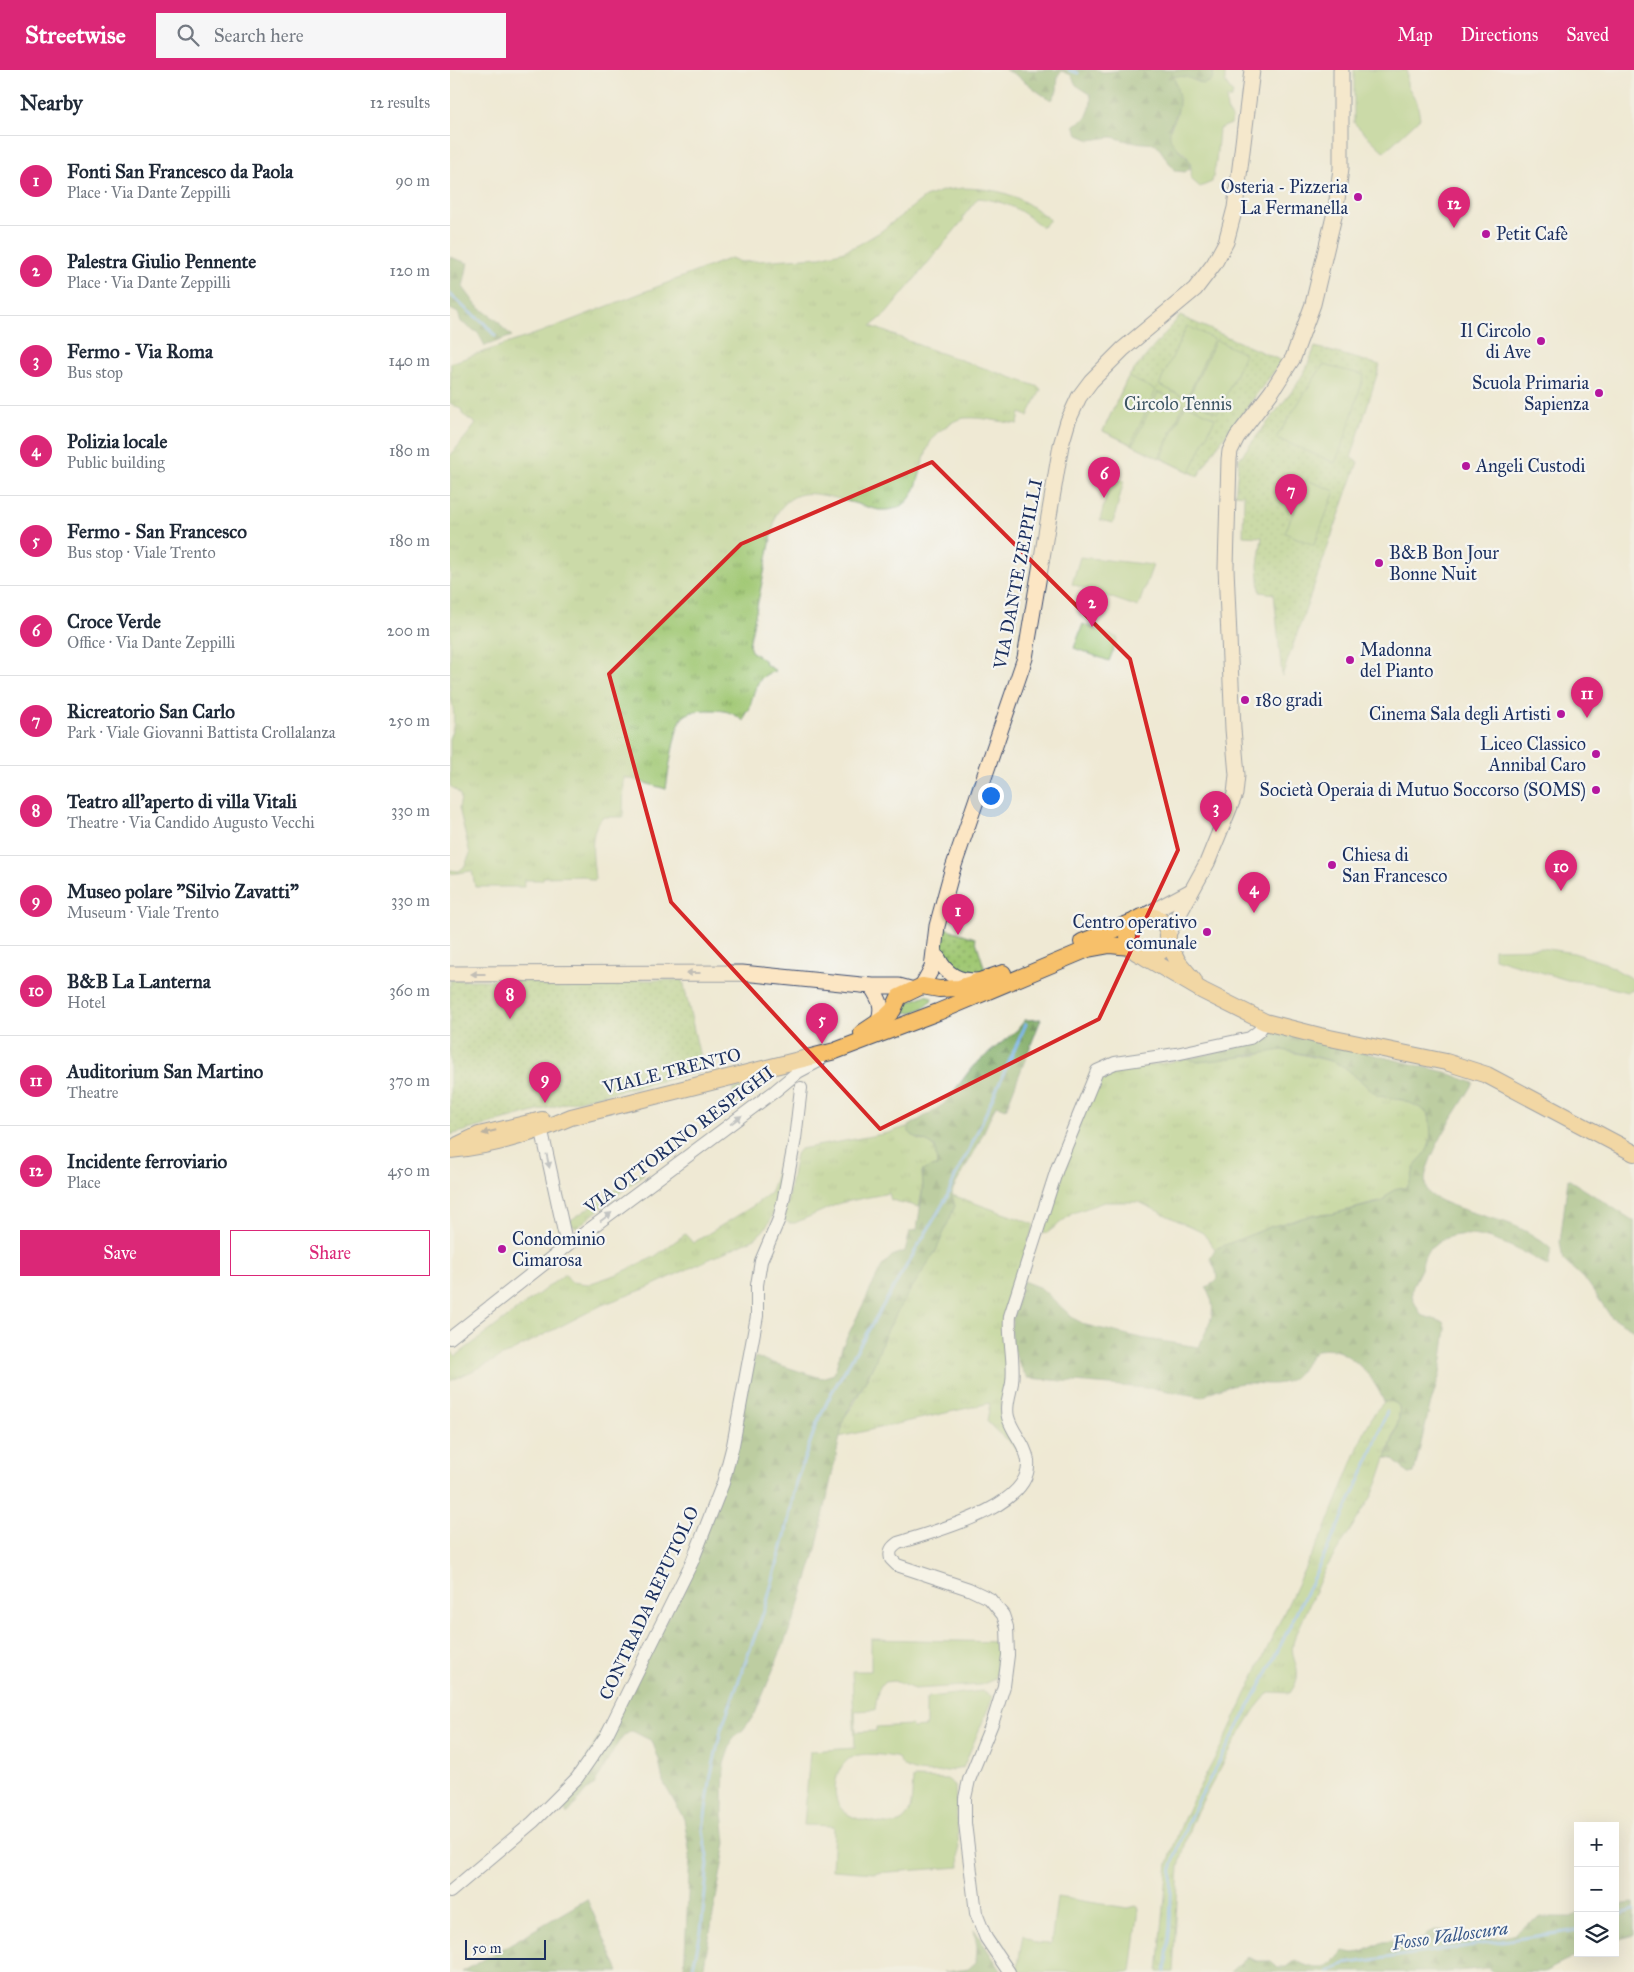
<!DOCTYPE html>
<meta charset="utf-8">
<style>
body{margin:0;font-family:"IM FELL Great Primer",serif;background:#f6f6f7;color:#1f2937}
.controls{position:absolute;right:15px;bottom:15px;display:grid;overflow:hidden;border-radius:0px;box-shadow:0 5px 20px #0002}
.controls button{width:45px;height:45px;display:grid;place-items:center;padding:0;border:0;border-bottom:1px solid #e0e1e3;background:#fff;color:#1f2937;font:25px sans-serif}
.scale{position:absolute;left:15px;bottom:12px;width:81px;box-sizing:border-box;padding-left:5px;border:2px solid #1b2f5e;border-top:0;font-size:14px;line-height:18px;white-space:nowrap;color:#1b2f5e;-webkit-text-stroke:4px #f6f6f2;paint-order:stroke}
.you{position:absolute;left:540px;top:725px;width:18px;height:18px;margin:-12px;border:4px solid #fff;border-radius:50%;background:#1a73e8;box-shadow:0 0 0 8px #1a73e833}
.badge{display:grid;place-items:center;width:32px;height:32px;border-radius:50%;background:#db2777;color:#fff;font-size:16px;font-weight:700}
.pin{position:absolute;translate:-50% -41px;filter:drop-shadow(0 1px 2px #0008)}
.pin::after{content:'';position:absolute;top:26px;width:18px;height:15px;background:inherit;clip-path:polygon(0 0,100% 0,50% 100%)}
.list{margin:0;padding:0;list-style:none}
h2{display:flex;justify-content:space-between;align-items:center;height:65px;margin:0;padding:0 20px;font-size:21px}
h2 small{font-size:16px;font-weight:400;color:#747a83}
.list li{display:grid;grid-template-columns:32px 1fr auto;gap:15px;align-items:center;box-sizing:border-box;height:90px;padding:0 20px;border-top:1px solid #e0e1e3}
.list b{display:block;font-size:19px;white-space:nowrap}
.list p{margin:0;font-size:16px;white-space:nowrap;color:#747a83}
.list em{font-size:16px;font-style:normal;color:#747a83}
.actions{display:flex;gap:10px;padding:15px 20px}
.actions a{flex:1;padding:11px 0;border:1px solid #db2777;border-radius:0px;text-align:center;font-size:18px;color:#db2777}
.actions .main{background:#db2777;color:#fff}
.icon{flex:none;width:28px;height:28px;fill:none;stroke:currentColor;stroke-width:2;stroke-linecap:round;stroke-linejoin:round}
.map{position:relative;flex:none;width:1184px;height:1902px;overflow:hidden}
header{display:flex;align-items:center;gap:30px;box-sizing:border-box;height:70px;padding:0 25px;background:#db2777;color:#fff}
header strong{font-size:24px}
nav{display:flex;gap:28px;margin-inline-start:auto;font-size:18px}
.search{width:350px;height:45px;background:#f6f6f7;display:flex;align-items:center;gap:12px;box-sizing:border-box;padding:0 18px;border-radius:0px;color:#747a83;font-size:19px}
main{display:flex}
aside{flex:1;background:#fff}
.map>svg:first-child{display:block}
.grass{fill:url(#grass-tufts);stroke:#5e7c68}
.forest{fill:url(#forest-firs);stroke:#4e6e62}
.park{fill:url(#park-dots);stroke:#5e7c68}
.garden{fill:#a0c873;stroke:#5e7c68}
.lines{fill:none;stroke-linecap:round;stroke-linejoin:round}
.stream{stroke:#7bb6ed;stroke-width:3}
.tertiary-casing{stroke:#3b4b70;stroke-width:14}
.secondary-casing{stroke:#3b4b70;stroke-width:17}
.primary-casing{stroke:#3b4b70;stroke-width:18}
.tertiary{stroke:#fff;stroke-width:12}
.secondary{stroke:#fce6c4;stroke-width:15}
.primary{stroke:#f7c06b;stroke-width:16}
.oneway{fill:#8c8a91}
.oneway2{fill:#8d97ae}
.oneway3{fill:#7e7064}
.marked{fill:none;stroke:#d62828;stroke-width:4;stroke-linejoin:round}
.poi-dot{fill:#b5179e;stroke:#f6f6f2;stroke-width:2}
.labels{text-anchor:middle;stroke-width:4.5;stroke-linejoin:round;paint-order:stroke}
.poi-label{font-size:18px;fill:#1b2f5e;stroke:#f6f6f2;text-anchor:end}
.park-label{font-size:18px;fill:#3c5563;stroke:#f6f6f2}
.street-label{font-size:18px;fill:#1b2f5e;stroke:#f6f6f2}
.water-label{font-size:19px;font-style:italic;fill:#385889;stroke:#f6f6f2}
</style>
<header>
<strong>Streetwise</strong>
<div class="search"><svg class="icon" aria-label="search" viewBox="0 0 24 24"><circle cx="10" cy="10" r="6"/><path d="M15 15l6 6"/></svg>Search here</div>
<nav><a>Map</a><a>Directions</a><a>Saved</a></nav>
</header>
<main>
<aside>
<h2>Nearby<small>12 results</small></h2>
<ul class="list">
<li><span class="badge">1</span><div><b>Fonti San Francesco da Paola</b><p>Place · Via Dante Zeppilli</p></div><em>90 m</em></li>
<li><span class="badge">2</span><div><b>Palestra Giulio Pennente</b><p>Place · Via Dante Zeppilli</p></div><em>120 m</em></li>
<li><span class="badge">3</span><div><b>Fermo - Via Roma</b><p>Bus stop</p></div><em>140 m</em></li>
<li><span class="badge">4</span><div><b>Polizia locale</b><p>Public building</p></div><em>180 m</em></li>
<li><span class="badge">5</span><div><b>Fermo - San Francesco</b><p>Bus stop · Viale Trento</p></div><em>180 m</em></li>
<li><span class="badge">6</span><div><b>Croce Verde</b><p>Office · Via Dante Zeppilli</p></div><em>200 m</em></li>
<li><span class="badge">7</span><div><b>Ricreatorio San Carlo</b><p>Park · Viale Giovanni Battista Crollalanza</p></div><em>250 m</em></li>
<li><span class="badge">8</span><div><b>Teatro all'aperto di villa Vitali</b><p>Theatre · Via Candido Augusto Vecchi</p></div><em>330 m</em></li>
<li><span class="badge">9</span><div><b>Museo polare &quot;Silvio Zavatti&quot;</b><p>Museum · Viale Trento</p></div><em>330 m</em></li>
<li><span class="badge">10</span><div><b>B&amp;B La Lanterna</b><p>Hotel</p></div><em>360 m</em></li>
<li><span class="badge">11</span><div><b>Auditorium San Martino</b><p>Theatre</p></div><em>370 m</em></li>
<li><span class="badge">12</span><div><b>Incidente ferroviario</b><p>Place</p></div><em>450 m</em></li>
</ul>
<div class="actions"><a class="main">Save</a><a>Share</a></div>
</aside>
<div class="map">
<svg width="1184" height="1902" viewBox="0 0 1184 1902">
<defs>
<pattern id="grass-tufts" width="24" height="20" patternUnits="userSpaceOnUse" patternTransform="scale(1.25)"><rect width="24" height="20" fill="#a0c873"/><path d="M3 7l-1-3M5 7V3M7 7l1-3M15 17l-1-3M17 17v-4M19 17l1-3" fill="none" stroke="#82a362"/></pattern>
<pattern id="forest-firs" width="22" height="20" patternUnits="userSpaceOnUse" patternTransform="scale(1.25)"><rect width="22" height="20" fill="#80ac65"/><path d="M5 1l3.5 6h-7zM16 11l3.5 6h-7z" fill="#688c56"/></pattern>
<pattern id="park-dots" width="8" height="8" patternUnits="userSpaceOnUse" patternTransform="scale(1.25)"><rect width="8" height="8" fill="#a0c873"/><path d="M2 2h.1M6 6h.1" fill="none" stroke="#82a362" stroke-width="1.8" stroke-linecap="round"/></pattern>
</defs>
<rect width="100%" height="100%" fill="#f6f6f2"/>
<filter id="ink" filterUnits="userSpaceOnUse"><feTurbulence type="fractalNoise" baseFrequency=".02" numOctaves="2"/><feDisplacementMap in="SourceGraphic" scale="10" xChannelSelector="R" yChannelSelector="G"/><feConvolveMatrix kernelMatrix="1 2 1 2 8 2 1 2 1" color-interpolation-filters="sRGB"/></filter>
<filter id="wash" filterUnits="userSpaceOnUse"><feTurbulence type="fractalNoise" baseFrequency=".0096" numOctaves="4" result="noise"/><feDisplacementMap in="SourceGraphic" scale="20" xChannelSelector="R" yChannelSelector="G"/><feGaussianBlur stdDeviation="1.12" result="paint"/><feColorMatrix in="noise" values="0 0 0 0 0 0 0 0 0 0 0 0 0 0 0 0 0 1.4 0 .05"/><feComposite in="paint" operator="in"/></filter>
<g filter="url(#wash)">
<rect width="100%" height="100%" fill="#efe9d4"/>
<g class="grass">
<path d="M513 118C553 119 569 125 600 150L592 157C570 139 558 132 528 128L512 148 514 149 436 244 421 256 479 279 589 317 591 319C589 326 581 338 578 346L570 343 568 354C551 352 532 347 515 348 507 349 500 353 494 358 490 361 485 364 483 368 465 395 475 443 429 440 411 436 370 421 353 424 341 426 332 435 326 445L299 575 301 581 315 591 314 593 326 601C305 605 304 623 299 641H296L294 651C281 642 277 640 259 640 250 640 240 641 233 647 225 655 218 705 216 719L174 707 173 747H153C137 761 144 791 145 810H141L134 806 94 807 92 810H74V817H25L22 801 0 804V800L9 801 14 797 20 784 9 738 11 728 9 723 0 716V666C6 656 4 636 0 626V386L26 354 12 344V340L0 333 1 293 91 262 281 188 291 192 370 187 391 182 408 175 430 162 475 127 495 120Z"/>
<path d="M832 980 885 992 897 999 918 1017 941 1029 953 1030 967 1036 979 1044C980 1054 983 1070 978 1080 975 1086 968 1089 965 1096 962 1104 962 1112 956 1118H948L939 1123 932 1131 882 1144 863 1145 823 1156 765 1179 753 1163 689 1132H654L623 1143 597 1163 593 1162 612 1095 648 1011 654 1006 672 1000 737 989 748 992 808 985 819 981Z"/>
<path d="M314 1010 313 1014 283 1036V1019Z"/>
<path d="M459 1056V1062C475 1080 486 1061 487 1096L480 1097 472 1102 473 1117 469 1137 441 1130 439 1123 390 1133 345 1153H339L334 1150 346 1084 350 1079 438 1063Z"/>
<path d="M339 1071C333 1102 333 1148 305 1168L197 1218 152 1235 33 1296 0 1311V1280L6 1286 115 1204 121 1212 138 1214 168 1204 204 1187 235 1164 243 1173 303 1136 320 1123Z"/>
<path d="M192 1102 194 1104 126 1158 118 1152Z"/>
<path d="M502 1125 584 1154 553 1253 558 1290 556 1317 550 1339 552 1349 557 1361 573 1385C562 1372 548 1365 537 1351L540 1333 389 1367 394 1348 404 1334 424 1294 435 1265 451 1235Z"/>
<path d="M939 1330 947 1334 950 1338 948 1352 929 1409 922 1426 873 1503 844 1570C837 1592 858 1598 840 1623L819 1622 805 1639 787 1668 747 1741 740 1758 729 1797 723 1902H708L718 1793 731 1755 741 1733 775 1669 858 1491 874 1463 915 1360 925 1342 933 1333Z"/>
</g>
<g class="forest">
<path d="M555 0H648L653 2 674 0H763L762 11 753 14 746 10 725 12C734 27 728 43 720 57 722 63 723 73 727 78 733 86 740 86 740 98L735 102 725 101 706 74 681 72 662 67 640 70 628 65 624 55 636 48 640 38 641 28 640 24 626 15 621 5 612 1 608 5 607 21 602 30C585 23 573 6 555 0Z"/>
<path d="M0 187 18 193 13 217 27 236 48 251 53 258 62 266 35 276 28 263 11 252 8 243 0 239Z"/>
<path d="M591 949 556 1039 546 1035 526 1079 503 1119 502 1125 505 1136 487 1179 451 1235 435 1265 424 1294 415 1312 394 1348 366 1480 348 1539 305 1644 293 1660 283 1668 274 1694 273 1741 276 1773 253 1902H234L240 1785 234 1749 213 1712 209 1690 202 1671 182 1661 175 1665 168 1673 144 1715 135 1722 117 1745 111 1732 237 1514 305 1287 371 1308 384 1304 392 1277 432 1196 442 1186 455 1181 460 1161 467 1160 473 1117 472 1101 480 1097 487 1096 485 1077C477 1070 466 1070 459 1062V1056L494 1034 523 996 567 960 575 950Z"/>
<path d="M823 960 995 1002 1024 1013C1008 1040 987 1069 977 1099 975 1106 974 1116 978 1122 987 1134 1039 1147 1055 1152 1072 1158 1088 1167 1101 1179L1098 1197C1071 1179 1012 1148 984 1176 981 1178 977 1181 976 1184 973 1189 973 1194 971 1199 960 1222 958 1221 971 1245L993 1252 996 1259 990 1304 980 1336 964 1403 959 1404 942 1389 936 1388C940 1377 952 1348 949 1337 948 1333 943 1332 939 1331L934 1332C927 1314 912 1294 894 1284 886 1279 876 1279 867 1280 858 1287 851 1303 842 1309 828 1318 808 1312 793 1313 778 1315 765 1319 753 1327L706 1319 578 1308C568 1296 559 1272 561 1257 564 1241 569 1226 573 1211L591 1218 623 1248 636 1255 691 1268 749 1277C758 1254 770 1242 756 1218L767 1210 766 1201 760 1188 765 1179 823 1156 863 1145 882 1144 932 1132 939 1123 948 1118H956C962 1112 962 1104 965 1096 968 1089 975 1086 977 1080 983 1070 980 1055 979 1044L967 1036 953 1030 928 1026 897 999 885 992 864 986 832 980 768 990 748 992 737 989 801 974Z"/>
<path d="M1118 1109 1184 1151V1260L1161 1247 1138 1213 1113 1190 1110 1172Z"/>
<path d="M137 1829 169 1902H12L19 1898Z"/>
<path d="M1184 1833V1865L1165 1871V1835Z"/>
<path d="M1128 1843V1883H1133L1094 1902H1041L1040 1898 995 1902H780L797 1887 807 1891H821L828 1897H836L845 1890C866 1902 878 1901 893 1881L904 1883 914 1881 933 1872 941 1871 953 1875 962 1873 974 1868 979 1862 985 1860 1004 1861 1031 1869 1050 1868 1065 1864 1076 1855 1090 1847H1121Z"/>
<path d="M524 1859 552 1902H494L518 1899 526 1892 527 1877Z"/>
</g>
<g class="park">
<path d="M730 246 832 291 765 379 748 406 653 361 678 307Z"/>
<path d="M865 277 930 295 901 388 908 392 832 606 824 524 810 522 808 495 812 467 793 466 794 425 785 424 789 389 846 316 856 299Z"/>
<path d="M492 857 525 868 536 903 527 905 505 901 492 885Z"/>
<path d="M0 910H233L253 1001 113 1034 0 1065Z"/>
</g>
<g class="garden">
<path d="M904 0H957V15L967 32 970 48 934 82 904 53Z"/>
<path d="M764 1 775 3V12L783 24 781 28H777C776 36 776 41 782 47L781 54 769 59 766 92 762 112 750 117 741 109C741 103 742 95 739 90 735 80 721 78 720 66 719 57 725 52 727 44 732 28 727 21 724 6L736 7 753 14 762 11Z"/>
<path d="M737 256 764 269 737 328 709 315Z"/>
<path d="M766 270 795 284 768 343 738 329Z"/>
<path d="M873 295 914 305 895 368 885 393 826 368Z"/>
<path d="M678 307 706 320 681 374 653 361Z"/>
<path d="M708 322 734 334 709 388 683 375Z"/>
<path d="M736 334 765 348 740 402 711 388Z"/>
<path d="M661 408 674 411 663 453 650 450Z"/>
<path d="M856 410 885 421 864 475 835 463Z"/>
<path d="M630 487 703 495 688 537 622 514Z"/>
<path d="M633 554 668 568 659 591 624 578Z"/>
<path d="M1091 878 1124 883 1155 893 1184 910V920L1177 922 1143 913 1117 910 1044 888V879Z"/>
<path d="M476 925 481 927 482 929C479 937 461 945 453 942L452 939 454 934Z"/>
<path d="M421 1569 551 1572 548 1599 545 1609 531 1615 464 1619 444 1611 436 1612 431 1615 428 1621 425 1640 405 1641 406 1662 426 1661V1657L461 1655 462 1658 476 1657V1629L479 1627 532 1621 543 1627 513 1698C494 1702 457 1710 448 1688 438 1685 411 1682 402 1687 384 1696 378 1731 396 1743 406 1750 419 1751 430 1753 464 1760 461 1735 463 1708L497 1709 505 1715 510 1797 425 1803 382 1800 384 1756 354 1755 360 1681 405 1678 402 1601H421Z"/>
<path d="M607 1827 678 1838 686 1836 689 1838 681 1902H567L573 1864 585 1873 601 1874Z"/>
</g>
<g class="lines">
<g class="stream">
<path d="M619 0 628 3"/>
<path d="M0 224 18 241 34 253 45 266"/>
<path d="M1165 1846 1184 1840"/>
<path d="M242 1902 251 1861 258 1794 253 1760 261 1705 271 1660 316 1535 335 1466 346 1412 367 1353 382 1322 497 1127 505 1107 521 1076 576 954"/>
<path d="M715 1902 720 1857 722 1795 737 1754 748 1731 814 1609 891 1451 917 1394 937 1341"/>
<path d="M878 1902 894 1894 1128 1860"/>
</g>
</g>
</g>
<g filter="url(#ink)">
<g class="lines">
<defs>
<g id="tertiary">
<path d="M90 1052 117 1176"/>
<path d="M0 1268 117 1176 325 1021 348 1002 369 991"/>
<path d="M0 1822 83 1752 127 1708 156 1666 242 1492 273 1413 283 1375 307 1246V1215L311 1191 329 1149 333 1132 345 1069 351 1018"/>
<path d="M559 1902 536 1868 526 1843 515 1753V1728L519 1710 543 1651 554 1616 558 1585 557 1557 553 1545 540 1529 519 1519 447 1495 441 1489C439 1481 441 1478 448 1473 481 1462 583 1438 578 1391 576 1374 562 1363 558 1347 555 1336 560 1324 562 1313 565 1291 558 1268 560 1246L608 1096 647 1001 665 993 726 984 800 968 809 961 815 952"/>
</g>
<g id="secondary">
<path d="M696 845 741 821"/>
<path d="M718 864 757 793 785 724 787 705 783 659 776 498 779 389 780 381 787 367 822 321 843 288 863 234 886 138 891 98V0"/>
<path d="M488 888C497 906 509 911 528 911"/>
<path d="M0 904 292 903 421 916H449L464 920"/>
<path d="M421 916C430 930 434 937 428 953"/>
<path d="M472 916 482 898 487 856 502 801 575 588 611 375 618 351 629 327 641 311 673 279 745 219 764 194 776 172 785 138 802 0"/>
</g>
<g id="primary">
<circle cx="698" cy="866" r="20"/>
<path d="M632 872 683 852"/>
<path d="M718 872 728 892 744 911"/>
<path d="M695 887 753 921 815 952 870 966 996 992 1037 1005 1184 1083"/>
<path d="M412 963 436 947 443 940 449 927 472 916 489 919 509 918 553 903"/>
<path d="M8 1075 29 1065 92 1050"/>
<path d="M0 1080C43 1076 82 1064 121 1047L385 981 488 942 638 879 660 875 680 877"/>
</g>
</defs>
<use href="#tertiary" class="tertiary-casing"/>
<use href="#secondary" class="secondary-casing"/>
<use href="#primary" class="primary-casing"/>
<use href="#tertiary" class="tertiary"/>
<use href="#secondary" class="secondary"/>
<use href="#primary" class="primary"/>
</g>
<defs><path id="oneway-solid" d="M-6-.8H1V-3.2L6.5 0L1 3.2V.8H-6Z" transform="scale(1.25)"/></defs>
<g class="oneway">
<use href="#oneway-solid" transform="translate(243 903) rotate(180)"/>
<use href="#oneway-solid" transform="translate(28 904) rotate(180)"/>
</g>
<g class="oneway2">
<use href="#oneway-solid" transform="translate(286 1050) rotate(-37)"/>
<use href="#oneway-solid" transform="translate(98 1091) rotate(78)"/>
<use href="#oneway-solid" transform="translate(156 1147) rotate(-37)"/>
</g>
<use class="oneway3" href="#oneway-solid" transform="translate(39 1062) rotate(166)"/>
</g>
<path d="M0 0H1184V1902H0ZM482 392 680 589 728 780 649 949 430 1059 221 832 159 604 291 474Z" fill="#efe9d4" fill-opacity=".55" fill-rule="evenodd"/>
<path class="marked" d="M482 392 680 589 728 780 649 949 430 1059 221 832 159 604 291 474Z"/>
<g class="poi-dot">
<circle cx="908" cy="127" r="5"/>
<circle cx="1036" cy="164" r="5"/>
<circle cx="1091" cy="271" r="5"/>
<circle cx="1149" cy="323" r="5"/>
<circle cx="1016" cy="396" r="5"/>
<circle cx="929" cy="493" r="5"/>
<circle cx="900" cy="590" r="5"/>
<circle cx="795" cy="630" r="5"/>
<circle cx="1111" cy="644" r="5"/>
<circle cx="1146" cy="684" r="5"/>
<circle cx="1146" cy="720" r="5"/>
<circle cx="882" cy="795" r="5"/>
<circle cx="757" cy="862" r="5"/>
<circle cx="52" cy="1179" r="5"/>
</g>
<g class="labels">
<g class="poi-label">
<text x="898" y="123">Osteria - Pizzeria<tspan x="898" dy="21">La Fermanella</tspan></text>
<text x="1046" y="170" text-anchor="start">Petit Cafè</text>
<text x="1081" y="267">Il Circolo<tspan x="1081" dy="21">di Ave</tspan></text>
<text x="1139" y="319">Scuola Primaria<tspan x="1139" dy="21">Sapienza</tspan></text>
<text x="1026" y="402" text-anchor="start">Angeli Custodi</text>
<text x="939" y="489" text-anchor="start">B&amp;B Bon Jour<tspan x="939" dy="21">Bonne Nuit</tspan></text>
<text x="910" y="586" text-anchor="start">Madonna<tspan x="910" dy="21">del Pianto</tspan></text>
<text x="805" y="636" text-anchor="start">180 gradi</text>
<text x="1101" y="650">Cinema Sala degli Artisti</text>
<text x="1136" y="680">Liceo Classico<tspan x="1136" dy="21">Annibal Caro</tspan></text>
<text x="1136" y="726">Società Operaia di Mutuo Soccorso (SOMS)</text>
<text x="892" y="791" text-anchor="start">Chiesa di<tspan x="892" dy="21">San Francesco</tspan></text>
<text x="747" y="858">Centro operativo<tspan x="747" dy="21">comunale</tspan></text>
<text x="62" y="1175" text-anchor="start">Condominio<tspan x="62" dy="21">Cimarosa</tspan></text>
</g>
<g class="park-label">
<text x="728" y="340">Circolo Tennis</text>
</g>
<g class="street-label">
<text transform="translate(568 504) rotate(-79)" y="6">VIA DANTE ZEPPILLI</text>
<text transform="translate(222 1001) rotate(-14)" y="6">VIALE TRENTO</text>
<text transform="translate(229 1070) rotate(-37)" y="6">VIA OTTORINO RESPIGHI</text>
<text transform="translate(199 1533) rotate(-65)" y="6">CONTRADA REPUTOLO</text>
</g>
<g class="water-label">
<text transform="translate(1000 1865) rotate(-8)" y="7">Fosso Valloscura</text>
</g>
</g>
</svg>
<div class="controls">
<button>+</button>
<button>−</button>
<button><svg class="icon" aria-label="layers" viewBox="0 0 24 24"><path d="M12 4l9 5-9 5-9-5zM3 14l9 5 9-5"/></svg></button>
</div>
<div class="scale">50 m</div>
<div class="you"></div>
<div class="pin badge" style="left:508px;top:865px">1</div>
<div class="pin badge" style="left:642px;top:557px">2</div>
<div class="pin badge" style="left:766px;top:762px">3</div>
<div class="pin badge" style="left:804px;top:843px">4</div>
<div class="pin badge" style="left:372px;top:974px">5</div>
<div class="pin badge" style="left:654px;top:428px">6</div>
<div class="pin badge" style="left:841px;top:445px">7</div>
<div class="pin badge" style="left:60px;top:949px">8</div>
<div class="pin badge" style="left:95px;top:1033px">9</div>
<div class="pin badge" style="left:1111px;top:821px">10</div>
<div class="pin badge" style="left:1137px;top:648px">11</div>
<div class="pin badge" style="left:1004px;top:158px">12</div>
</div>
</main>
